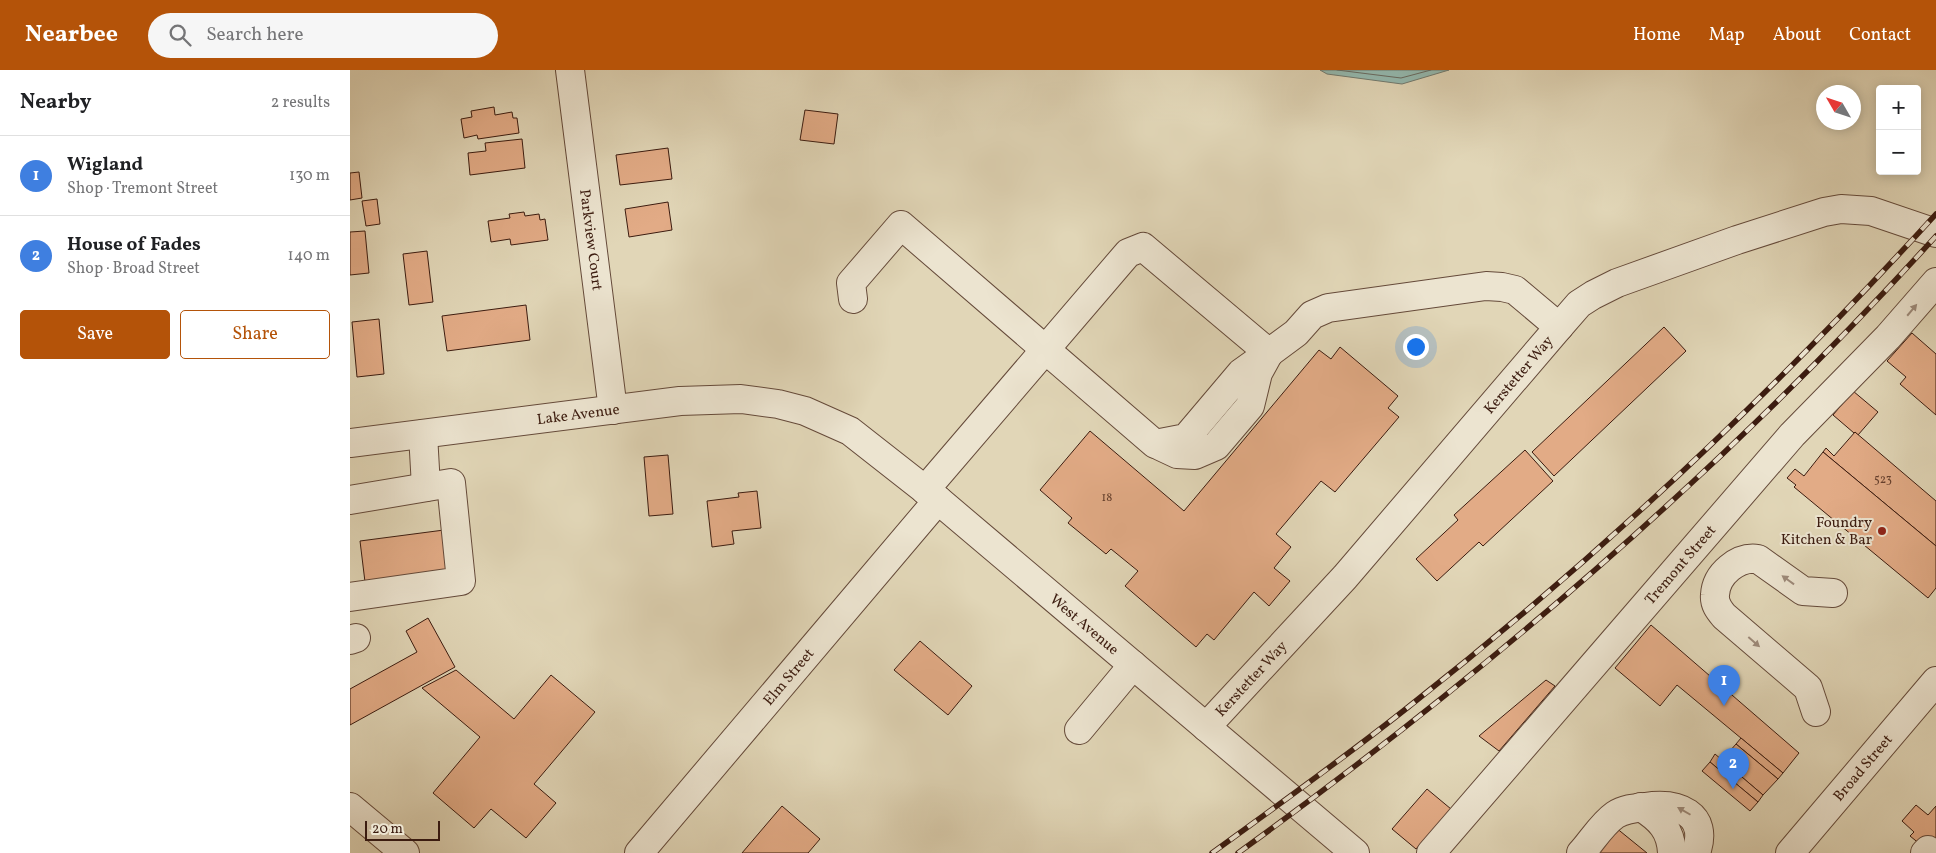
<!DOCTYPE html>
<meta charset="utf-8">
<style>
body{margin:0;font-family:Vollkorn,serif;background:#f6f6f6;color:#202124}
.controls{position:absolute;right:15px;top:15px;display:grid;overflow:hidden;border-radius:5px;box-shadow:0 2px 12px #0003}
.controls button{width:45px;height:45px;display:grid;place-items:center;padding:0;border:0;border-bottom:1px solid #e0e0e0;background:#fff;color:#202124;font:25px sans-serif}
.compass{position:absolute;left:1466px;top:15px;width:45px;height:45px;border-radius:50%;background:#fff;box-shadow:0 2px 12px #0003;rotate:309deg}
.scale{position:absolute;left:15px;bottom:12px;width:75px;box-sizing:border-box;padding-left:5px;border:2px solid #3c1c10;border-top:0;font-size:14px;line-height:18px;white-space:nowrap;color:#3c1c10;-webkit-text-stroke:4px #ece4d0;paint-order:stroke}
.you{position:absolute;left:1065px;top:276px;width:18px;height:18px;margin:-12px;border:4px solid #fff;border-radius:50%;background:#1a73e8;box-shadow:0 0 0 8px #1a73e833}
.badge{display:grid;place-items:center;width:32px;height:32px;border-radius:50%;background:#b45309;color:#fff;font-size:16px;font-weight:700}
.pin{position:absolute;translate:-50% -41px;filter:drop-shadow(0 1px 2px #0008)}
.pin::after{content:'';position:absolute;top:26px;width:18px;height:15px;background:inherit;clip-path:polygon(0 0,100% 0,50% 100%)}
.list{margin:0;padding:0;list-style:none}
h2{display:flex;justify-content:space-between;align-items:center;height:65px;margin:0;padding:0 20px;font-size:21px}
h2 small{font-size:16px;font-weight:400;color:#757577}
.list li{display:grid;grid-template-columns:32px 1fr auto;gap:15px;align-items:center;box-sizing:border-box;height:80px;padding:0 20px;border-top:1px solid #e0e0e0}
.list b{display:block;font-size:19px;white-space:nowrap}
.list p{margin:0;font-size:16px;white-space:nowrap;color:#757577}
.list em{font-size:16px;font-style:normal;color:#757577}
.actions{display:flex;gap:10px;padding:15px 20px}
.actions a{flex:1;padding:11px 0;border:1px solid #b45309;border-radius:5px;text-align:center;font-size:18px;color:#b45309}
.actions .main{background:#b45309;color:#fff}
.icon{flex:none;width:28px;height:28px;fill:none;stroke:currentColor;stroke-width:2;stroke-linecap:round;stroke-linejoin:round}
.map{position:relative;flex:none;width:1586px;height:783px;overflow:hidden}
header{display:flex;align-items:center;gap:30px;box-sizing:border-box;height:70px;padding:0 25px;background:#b45309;color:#fff}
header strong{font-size:24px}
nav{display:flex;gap:28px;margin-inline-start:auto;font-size:18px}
.search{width:350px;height:45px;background:#f6f6f6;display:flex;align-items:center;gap:12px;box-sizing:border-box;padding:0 18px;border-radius:28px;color:#757577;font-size:19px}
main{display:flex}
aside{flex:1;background:#fff}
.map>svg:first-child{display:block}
.water{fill:#94b9af;stroke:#717a6f}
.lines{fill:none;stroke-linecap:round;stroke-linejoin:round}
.shore{stroke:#686a60;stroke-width:1}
.building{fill:#e2ab86;stroke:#3c1c10}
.minor-casing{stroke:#654a3a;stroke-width:30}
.minor{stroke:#ece4d0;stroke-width:28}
.rail-casing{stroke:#3c1c10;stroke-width:5.5}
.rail{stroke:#ece4d0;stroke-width:4;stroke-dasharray:11;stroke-linecap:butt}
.oneway{fill:#9d8a7a}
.poi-dot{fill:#8f2418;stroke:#ece4d0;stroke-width:2}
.labels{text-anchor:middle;stroke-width:4;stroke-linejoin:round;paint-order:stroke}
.number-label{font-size:12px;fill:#66402e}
.street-label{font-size:15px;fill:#3c1c10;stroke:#ece4d0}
.poi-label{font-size:15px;fill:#3c1c10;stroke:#ece4d0;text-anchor:end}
</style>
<header>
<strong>Nearbee</strong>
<div class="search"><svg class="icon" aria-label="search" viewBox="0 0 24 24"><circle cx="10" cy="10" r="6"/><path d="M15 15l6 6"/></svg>Search here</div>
<nav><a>Home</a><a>Map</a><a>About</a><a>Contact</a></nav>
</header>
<main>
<aside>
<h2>Nearby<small>2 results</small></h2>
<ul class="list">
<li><span class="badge" style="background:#3f7fe0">1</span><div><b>Wigland</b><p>Shop · Tremont Street</p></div><em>130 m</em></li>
<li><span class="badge" style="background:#3f7fe0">2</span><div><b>House of Fades</b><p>Shop · Broad Street</p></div><em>140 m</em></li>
</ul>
<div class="actions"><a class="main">Save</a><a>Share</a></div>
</aside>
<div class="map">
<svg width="1586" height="783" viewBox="0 0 1586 783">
<rect width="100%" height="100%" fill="#e1d6b7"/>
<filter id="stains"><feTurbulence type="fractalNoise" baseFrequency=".004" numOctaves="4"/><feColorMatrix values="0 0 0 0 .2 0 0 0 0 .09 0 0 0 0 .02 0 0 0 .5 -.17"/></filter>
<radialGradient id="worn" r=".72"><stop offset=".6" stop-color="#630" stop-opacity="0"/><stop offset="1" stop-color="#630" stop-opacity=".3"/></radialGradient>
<path class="water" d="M970 0H1099L1052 14 977 4Z"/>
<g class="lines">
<path class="shore" d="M987 0 1051 8 1081 0"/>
</g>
<g class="building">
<path d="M144 37 145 45 162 42 163 48H167L169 63 128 69 127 65 114 68 111 49 122 47 121 41Z"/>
<path d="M455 40 488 44 484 74 450 70Z"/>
<path d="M172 69 175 98 120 105 118 83 136 81 135 73Z"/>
<path d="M318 78 322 109 270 115 266 85Z"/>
<path d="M9 102 12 128 0 130V103Z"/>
<path d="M27 129 30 154 16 156 12 131Z"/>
<path d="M318 132 322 160 279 167 275 139Z"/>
<path d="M174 142 175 146 189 144 190 150 195 149 198 170 161 175 160 169 141 172 138 151 160 148 159 144Z"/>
<path d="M15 161 19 203 0 205V162Z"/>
<path d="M77 181 83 232 59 235 53 184Z"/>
<path d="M176 235 180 270 97 281 92 246Z"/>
<path d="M29 249 34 304 7 307 2 252Z"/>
<path d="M1314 257 1336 281 1204 406 1182 382Z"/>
<path d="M1562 263 1586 284V345L1550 314 1556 307 1537 291Z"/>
<path d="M990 277 1048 326 1038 338 1049 347 985 422 971 411 926 464 941 477 924 498 940 511 919 536 904 522 864 570 857 564 846 577 775 516 788 501 761 479 756 484 718 453 722 448 690 420 740 361 834 441 969 280 981 289Z"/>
<path d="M1503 321 1528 342 1508 365 1505 362 1504 363 1483 345Z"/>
<path d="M1505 362 1586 431V476L1473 382 1476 378 1484 386Z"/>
<path d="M1175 380 1203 411 1133 476 1129 472 1087 511 1066 489 1108 450 1104 445Z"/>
<path d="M1473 382 1586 476V518L1578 528 1444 417 1446 415 1437 408 1445 399 1454 406Z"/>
<path d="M318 385 323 444 299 446 294 387Z"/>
<path d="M407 421 411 458 382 461 384 474 362 477 357 431 389 427 388 423Z"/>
<path d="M94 460 100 500 15 512 10 471Z"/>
<path d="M78 548 105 597 0 655V619L67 582 56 561Z"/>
<path d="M1301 555 1449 683 1433 703 1327 615 1310 636 1265 598Z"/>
<path d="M570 571 622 616 598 645 544 600Z"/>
<path d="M106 600 164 649 201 605 245 642 184 714 206 733 176 768 141 739 124 758 83 723 130 667 72 618Z"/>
<path d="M1196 610 1205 616 1149 681 1129 666Z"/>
<path d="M1391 668 1433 703 1428 709 1386 674Z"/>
<path d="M1386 674 1428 709 1413 725 1372 690Z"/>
<path d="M1365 684 1413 725 1408 732 1360 692Z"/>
<path d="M1360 692 1408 732 1400 741 1352 701Z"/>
<path d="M1077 719 1101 739 1066 779 1042 759Z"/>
<path d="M1566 735 1578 745 1586 736V783H1581L1560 766 1564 762 1552 751Z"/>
<path d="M432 736 470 769 458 783H392Z"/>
<path d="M1265 757 1297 783H1243Z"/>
</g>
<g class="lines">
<defs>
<g id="minor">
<path id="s1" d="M220 0 263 340"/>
<path d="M503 229 501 213 551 155 805 374 836 368 891 303 919 283"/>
<path d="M73 364 76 417"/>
<path id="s2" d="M0 373 330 331 391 329 428 334 455 341 500 361 588 430 1005 783"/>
<path d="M810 376 827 384 845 385 866 376 900 336 908 303 919 283"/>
<path d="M575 420 778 183 793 177 919 283 946 263 962 245 978 238 1136 216 1152 217 1165 220 1209 257"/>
<path d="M0 430 101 413 111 511 0 527"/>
<path d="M0 570 6 568"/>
<path d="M1466 642 1458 618 1374 546C1369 540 1364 534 1365 525 1366 504 1388 486 1408 489L1453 521 1483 523"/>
<path id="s3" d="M856 657 995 507 1209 257 1229 234 1243 225 1267 213 1387 170 1474 142 1491 139 1521 141 1586 163"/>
<path d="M729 660 783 595"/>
<path d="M0 737 55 783"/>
<path d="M1291 737C1310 749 1321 760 1322 783"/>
<path id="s4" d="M289 783 588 430"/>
<path id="s5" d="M1081 783 1442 365 1538 267 1586 212"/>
<path d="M1231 783C1242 771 1252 754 1265 745 1274 739 1285 738 1295 737 1327 732 1360 743 1346 783"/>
<path id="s6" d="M1440 783 1586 611"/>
<path d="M1575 783 1578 780"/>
</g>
</defs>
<use href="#minor" class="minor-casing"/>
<use href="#minor" class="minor"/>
<defs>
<g id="rail">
<path d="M862 783C928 735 994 688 1057 638 1247 489 1424 322 1586 144"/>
<path d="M888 783C1140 601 1377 397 1586 166"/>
</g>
</defs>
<use href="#rail" class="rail-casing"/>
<use href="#rail" class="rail"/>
</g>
<defs><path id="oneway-solid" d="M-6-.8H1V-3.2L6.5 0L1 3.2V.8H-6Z" transform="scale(1.25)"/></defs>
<g class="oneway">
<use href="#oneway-solid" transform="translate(1562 240) rotate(-50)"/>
<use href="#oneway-solid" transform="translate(1438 510) rotate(-144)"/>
<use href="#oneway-solid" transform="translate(1404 572) rotate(41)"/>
<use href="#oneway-solid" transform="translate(1334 741) rotate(-150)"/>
</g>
<circle class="poi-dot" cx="1532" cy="461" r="5"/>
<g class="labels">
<g class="number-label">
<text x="1533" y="413">523</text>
<text x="757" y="431">18</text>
</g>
<g class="street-label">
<text dy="5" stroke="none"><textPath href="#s1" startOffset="171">Parkview Court</textPath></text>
<text dy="5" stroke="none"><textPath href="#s3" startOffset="471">Kerstetter Way</textPath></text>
<text dy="5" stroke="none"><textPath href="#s2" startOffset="230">Lake Avenue</textPath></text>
<text dy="5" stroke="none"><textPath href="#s5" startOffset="381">Tremont Street</textPath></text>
<text dy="5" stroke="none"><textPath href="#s2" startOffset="812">West Avenue</textPath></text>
<text dy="5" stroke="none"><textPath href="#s4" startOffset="231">Elm Street</textPath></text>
<text dy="5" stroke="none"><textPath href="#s3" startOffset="66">Kerstetter Way</textPath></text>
<text dy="5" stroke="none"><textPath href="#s6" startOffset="112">Broad Street</textPath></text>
</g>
<g class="poi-label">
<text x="1522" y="457">Foundry<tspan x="1522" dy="17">Kitchen &amp; Bar</tspan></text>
</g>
</g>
<rect width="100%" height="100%" filter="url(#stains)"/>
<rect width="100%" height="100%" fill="url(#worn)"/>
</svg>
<div class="controls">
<button>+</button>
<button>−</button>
</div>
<svg class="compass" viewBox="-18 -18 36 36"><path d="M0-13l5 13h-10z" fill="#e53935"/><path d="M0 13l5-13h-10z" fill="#757577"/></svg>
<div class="scale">20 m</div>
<div class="you"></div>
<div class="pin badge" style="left:1374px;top:636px;background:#3f7fe0">1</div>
<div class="pin badge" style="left:1383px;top:719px;background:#3f7fe0">2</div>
</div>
</main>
